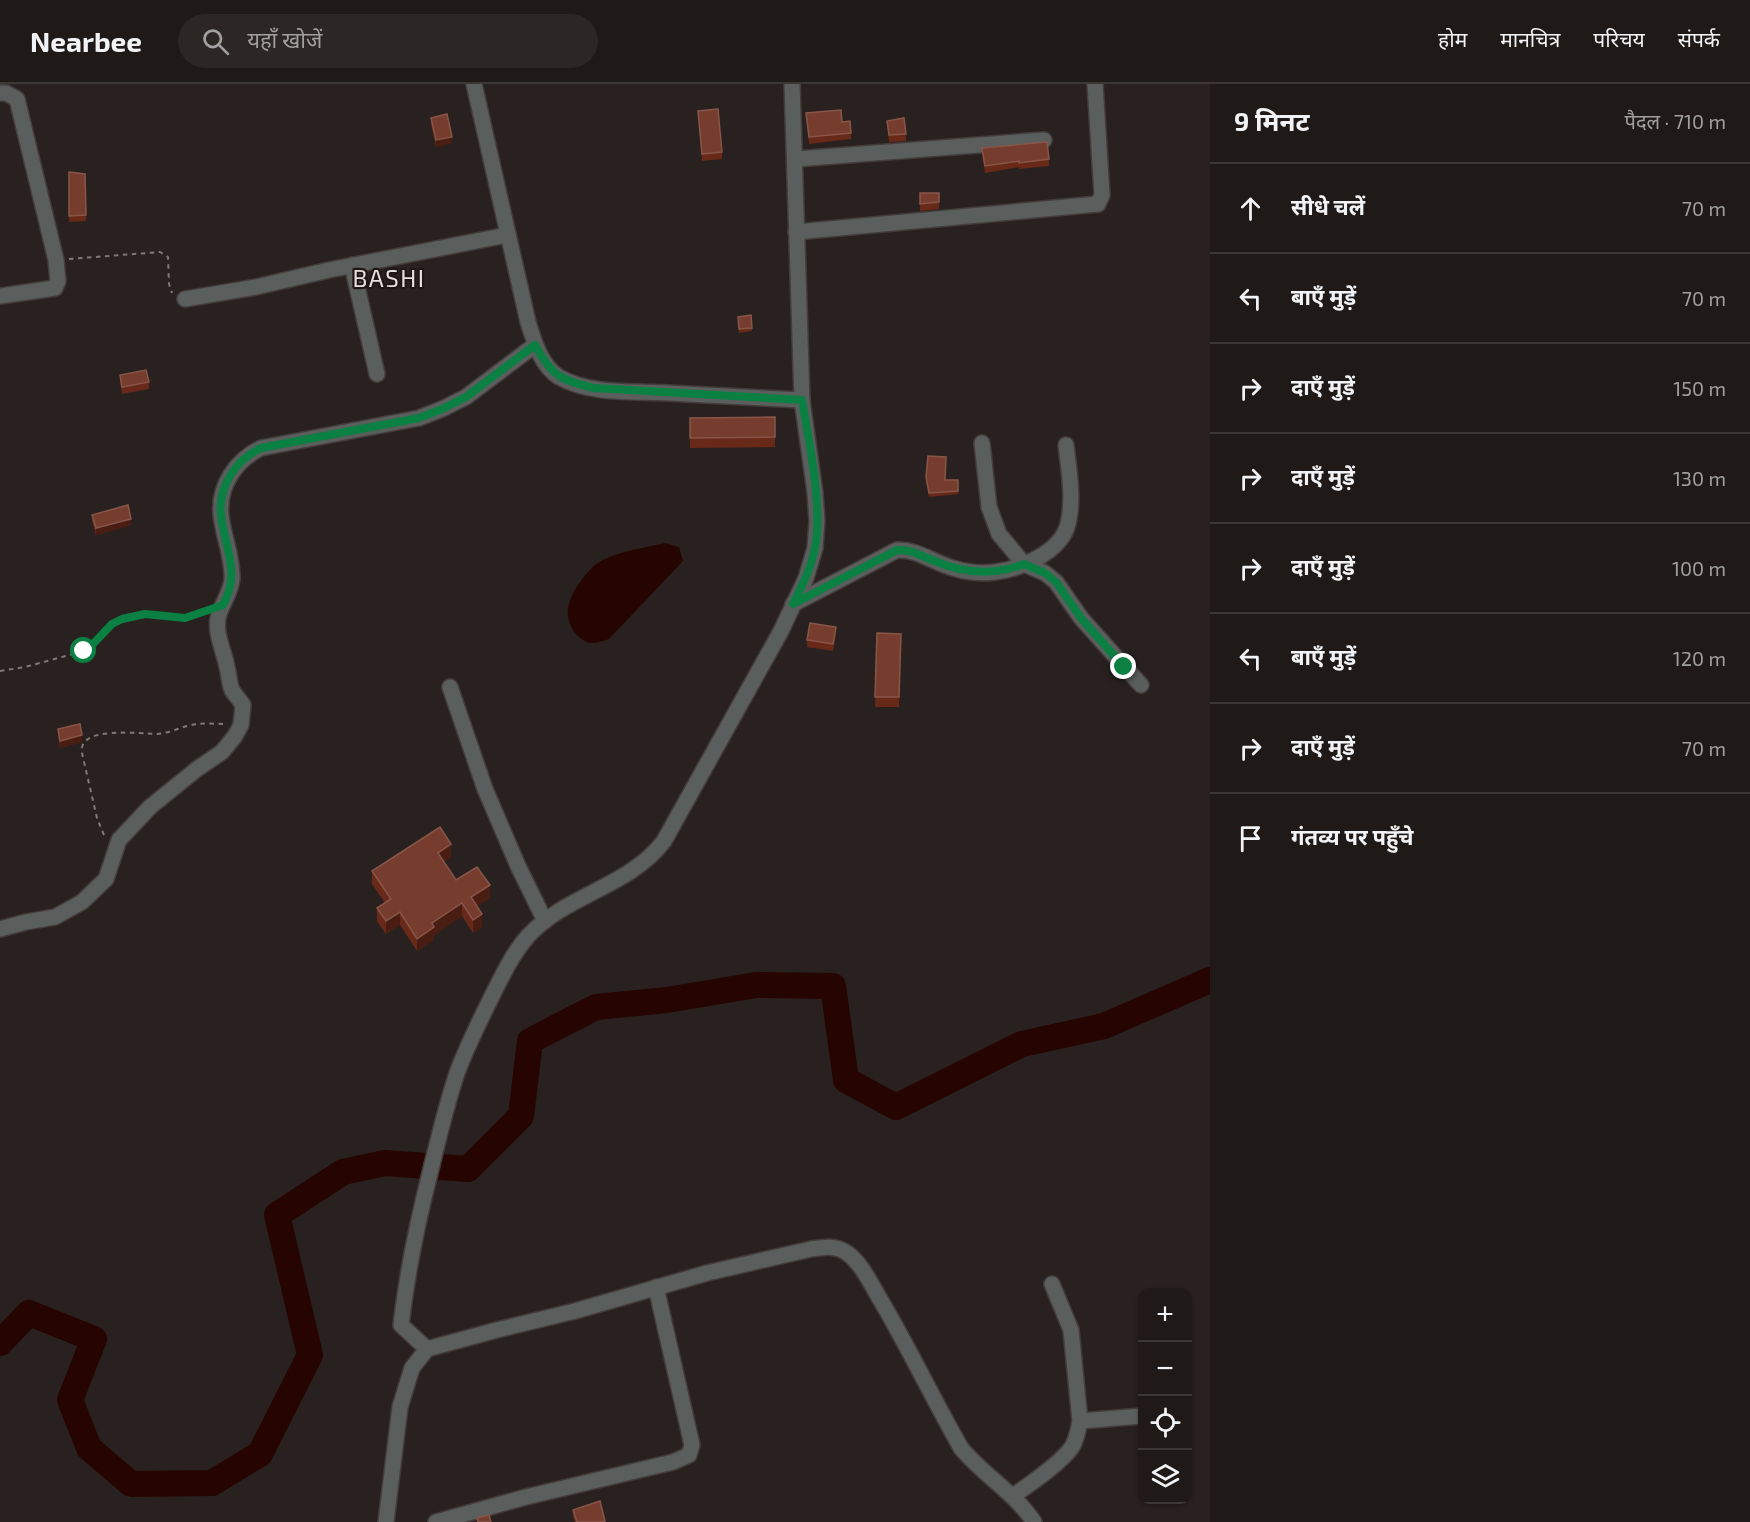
<!DOCTYPE html>
<html lang="hi">
<meta charset="utf-8">
<style>
body{margin:0;font-family:"Exo 2","Noto Sans Devanagari",sans-serif;background:#2c2624;color:#f1f3f6}
.controls{position:absolute;right:18px;bottom:18px;display:grid;overflow:hidden;border-radius:12px;box-shadow:0 2px 4px #0004}
.controls button{width:54px;height:54px;display:grid;place-items:center;padding:0;border:0;border-bottom:2px solid #3c3836;background:#1f1917;color:#f1f3f6;font:30px sans-serif}
.stop{position:absolute;width:18px;height:18px;margin:-14px;border:4px solid #0b8043;border-radius:50%;background:#fff}
.stop.end{background:#0b8043;border-color:#fff;box-shadow:0 2px 6px #0008}
.list{margin:0;padding:0;list-style:none}
h2{display:flex;justify-content:space-between;align-items:center;height:78px;margin:0;padding:0 24px;font-size:26px}
h2 small{font-size:20px;font-weight:400;color:#a1a0a1}
.list li{display:grid;grid-template-columns:39px 1fr auto;gap:18px;align-items:center;box-sizing:border-box;height:90px;padding:0 24px;border-top:2px solid #3c3836}
.list b{display:block;font-size:22px;white-space:nowrap}
.list em{font-size:20px;font-style:normal;color:#a1a0a1}
.icon{flex:none;width:33px;height:33px;fill:none;stroke:currentColor;stroke-width:2;stroke-linecap:round;stroke-linejoin:round}
.map{position:relative;flex:none;width:1210px;height:1438px;overflow:hidden}
header{display:flex;align-items:center;gap:36px;box-sizing:border-box;height:84px;padding:0 30px;background:#1f1917;border-bottom:2px solid #3c3836}
header strong{font-size:28px}
nav{display:flex;gap:33px;margin-inline-start:auto;font-size:21px}
.search{width:420px;height:54px;background:#2c2624;display:flex;align-items:center;gap:15px;box-sizing:border-box;padding:0 21px;border-radius:33px;color:#a1a0a1;font-size:22px}
main{display:flex}
aside{flex:1;background:#1f1917}
.map>svg:first-child{display:block}
.water{fill:#260400}
.lines{fill:none;stroke-linecap:round;stroke-linejoin:round}
.river{stroke:#260400;stroke-width:26}
.minor-casing{stroke:#433c3a;stroke-width:18}
.path{stroke:#807977;stroke-width:2;stroke-dasharray:4.5 4.5;stroke-linecap:butt}
.minor{stroke:#5a5e5d;stroke-width:15}
.wall{fill:#682918}
.shaded-wall{fill:#491d12}
.building{fill:#763c2d;stroke:#885649;stroke-width:1.5}
.route{stroke:#0b8043;stroke-width:8}
.labels{text-anchor:middle;stroke-width:4.5;stroke-linejoin:round;paint-order:stroke}
.quarter-label{font-size:24px;letter-spacing:1.5px;fill:#e6e0de;stroke:#1f1715}
</style>
<header>
<strong>Nearbee</strong>
<div class="search"><svg class="icon" aria-label="search" viewBox="0 0 24 24"><circle cx="10" cy="10" r="6"/><path d="M15 15l6 6"/></svg>यहाँ खोजें</div>
<nav><a>होम</a><a>मानचित्र</a><a>परिचय</a><a>संपर्क</a></nav>
</header>
<main>
<div class="map">
<svg width="1210" height="1438" viewBox="0 0 1210 1438">
<rect width="100%" height="100%" fill="#29211f"/>
<path class="water" d="M665 459 679 463 683 477 609 555C602 557 594 561 587 558 574 553 566 537 568 524 571 508 583 492 595 481 611 468 645 464 665 459Z"/>
<g class="lines">
<path class="river" d="M0 1259 29 1229 94 1255 70 1316 89 1364 131 1400 212 1399 260 1370 310 1271 277 1131 343 1088 385 1079 468 1085 521 1032 530 957 596 923 667 916 756 901 833 902 846 996 896 1023 1022 960 1104 942 1210 896"/>
<defs>
<g id="minor">
<path d="M474 0 528 238C534 257 541 282 559 293 590 311 634 307 668 309 713 311 757 314 802 316"/>
<path d="M0 9H6L17 15 56 176 58 197 55 204 0 212"/>
<path d="M796 75 1044 56"/>
<path d="M796 148 1098 120 1102 111 1095 0"/>
<path d="M352 181 377 290"/>
<path d="M185 215 256 203 329 186 507 151"/>
<path d="M982 359 989 423 999 450 1024 480 1045 489 1056 498 1081 534 1141 601"/>
<path d="M793 520 897 466C917 465 934 479 953 484 966 488 981 490 995 488 1021 485 1061 468 1068 440 1074 415 1069 387 1066 361"/>
<path d="M450 603 485 705 518 782 545 837"/>
<path d="M0 845 26 838 55 833 82 818 106 795 119 756 150 723 197 685 222 668 235 652 241 641 243 621C240 616 235 611 232 606 229 599 229 590 227 583 224 567 215 550 218 534 221 520 231 509 232 495 233 473 223 452 221 431 218 402 236 376 261 364L419 334 442 325 466 313 535 261"/>
<path d="M427 1265 493 1247 575 1227 707 1189 811 1165C824 1163 836 1161 847 1169 860 1178 869 1196 877 1210 907 1260 932 1313 961 1364 983 1391 1014 1408 1034 1438"/>
<path d="M1080 1337 1142 1332"/>
<path d="M1013 1412C1030 1400 1060 1380 1072 1363 1077 1355 1078 1346 1080 1337L1071 1246 1052 1200"/>
<path d="M386 1438 400 1323 412 1284 427 1265 401 1241C407 1189 417 1140 430 1089 438 1056 446 1022 457 989 467 962 480 936 493 910 503 890 513 869 528 852 567 810 629 803 664 757L781 547 806 494 815 464 817 437 815 409 802 316 792 0"/>
<path d="M436 1438 526 1413 673 1378 689 1371 692 1361 656 1203"/>
</g>
</defs>
<use href="#minor" class="minor-casing"/>
<g class="path">
<path d="M69 175 160 168 168 173 169 200 172 209"/>
<path d="M0 587 25 583 84 567C98 558 105 543 120 536 140 527 155 532 176 534 185 535 195 531 203 528"/>
<path d="M104 751 97 734 82 669C77 641 141 650 157 650 171 649 184 641 198 640 207 639 217 640 226 640"/>
</g>
<use href="#minor" class="minor"/>
</g>
<g class="wall">
<path d="M698 27 722 68V75L702 77Z"/>
<path d="M806 29 842 38 851 49V55L809 60Z"/>
<path d="M431 34 452 59 436 63 431 40Z"/>
<path d="M887 37 906 50V57L889 58Z"/>
<path d="M982 64 1049 75V82L1019 85V83L985 89 982 71Z"/>
<path d="M69 88 85 90 86 137 69 138Z"/>
<path d="M920 109H939V125L920 127Z"/>
<path d="M751 231 752 247 739 249 738 233Z"/>
<path d="M120 291 149 298V305L122 310 120 298Z"/>
<path d="M775 333V363L690 364V334Z"/>
<path d="M928 372 945 396H958V410L929 413 926 396Z"/>
<path d="M92 431 131 441 96 451 92 437Z"/>
<path d="M877 549 901 550 899 623H875Z"/>
<path d="M836 550 833 567 807 563V556Z"/>
<path d="M58 645 82 658 60 664 58 652Z"/>
<path d="M451 773 444 778 456 796 490 814 477 822 482 843 473 849 462 832 434 851V856L417 867 400 841 386 850 377 837V824L385 819 372 800V787Z"/>
<path d="M573 1426 605 1438H575L573 1432Z"/>
</g>
<g class="shaded-wall">
<path d="M452 53V59L436 63V56Z"/>
<path d="M131 435V441L96 451V444Z"/>
<path d="M82 651V658L60 664V657Z"/>
<path d="M451 760V773L438 782V769Z"/>
<path d="M490 801V814L471 826V813Z"/>
<path d="M462 819V832L434 851V856L417 867V855L432 839Z"/>
<path d="M400 828V841L386 850V837Z"/>
<path d="M482 830V843L473 849V836Z"/>
</g>
<g class="building">
<path d="M718 25 722 68 702 70 698 27Z"/>
<path d="M841 26 842 38 850 37 851 49 809 53 806 29Z"/>
<path d="M447 30 452 53 436 56 431 34Z"/>
<path d="M904 34 906 50 889 51 887 37Z"/>
<path d="M1047 58 1049 75 1019 79V77L985 82 982 64Z"/>
<path d="M69 88 85 90 86 131 69 132Z"/>
<path d="M920 109H939V118L920 120Z"/>
<path d="M751 231 752 244 739 245 738 233Z"/>
<path d="M146 286 149 298 122 303 120 291Z"/>
<path d="M775 333V353L690 354V334Z"/>
<path d="M928 372 946 373 945 396H958V407L929 409 926 393Z"/>
<path d="M128 421 131 435 96 444 92 431Z"/>
<path d="M810 539 836 543 833 560 807 556Z"/>
<path d="M877 549 901 550 899 613H875Z"/>
<path d="M80 640 82 651 60 657 58 645Z"/>
<path d="M440 743 451 760 438 769 456 796 477 783 490 801 471 813 482 830 473 836 462 819 432 839 434 843 417 855 400 828 386 837 377 824 391 815 372 787Z"/>
<path d="M600 1417 605 1437 602 1438H577L573 1426Z"/>
<path d="M489 1431 491 1438H478L477 1434Z"/>
</g>
<g class="lines">
<path class="route" d="M84 567 92 561 112 540 122 535 145 530 185 534 223 521C241 488 225 465 221 431 218 402 236 376 261 364L419 334 442 325 466 313 535 261C552 292 560 296 594 304L802 316C809 357 823 424 815 464 811 484 802 502 793 520L897 466C912 465 923 473 937 478 966 490 995 491 1024 480L1045 489 1056 498 1081 534 1124 583"/>
</g>
<g class="labels">
<g class="quarter-label">
<text x="389" y="203">BASHI</text>
</g>
</g>
</svg>
<div class="controls">
<button>+</button>
<button>−</button>
<button><svg class="icon" aria-label="locate" viewBox="0 0 24 24"><circle cx="12" cy="12" r="6"/><path d="M12 2v4M12 18v4M2 12h4M18 12h4"/></svg></button>
<button><svg class="icon" aria-label="layers" viewBox="0 0 24 24"><path d="M12 4l9 5-9 5-9-5zM3 14l9 5 9-5"/></svg></button>
</div>
<div class="stop" style="left:84px;top:567px"></div>
<div class="stop end" style="left:1124px;top:583px"></div>
</div>
<aside>
<h2>9 मिनट<small>पैदल · 710 m</small></h2>
<ul class="list">
<li><svg class="icon" aria-label="ahead" viewBox="0 0 24 24"><path d="M12 20V5M6 11l6-6 6 6"/></svg><div><b>सीधे चलें</b></div><em>70 m</em></li>
<li><svg class="icon" aria-label="left" viewBox="0 0 24 24"><path d="M17 20v-9H6M10 6l-5 5 5 5"/></svg><div><b>बाएँ मुड़ें</b></div><em>70 m</em></li>
<li><svg class="icon" aria-label="right" viewBox="0 0 24 24"><path d="M7 20v-9h11M14 6l5 5-5 5"/></svg><div><b>दाएँ मुड़ें</b></div><em>150 m</em></li>
<li><svg class="icon" aria-label="right" viewBox="0 0 24 24"><path d="M7 20v-9h11M14 6l5 5-5 5"/></svg><div><b>दाएँ मुड़ें</b></div><em>130 m</em></li>
<li><svg class="icon" aria-label="right" viewBox="0 0 24 24"><path d="M7 20v-9h11M14 6l5 5-5 5"/></svg><div><b>दाएँ मुड़ें</b></div><em>100 m</em></li>
<li><svg class="icon" aria-label="left" viewBox="0 0 24 24"><path d="M17 20v-9H6M10 6l-5 5 5 5"/></svg><div><b>बाएँ मुड़ें</b></div><em>120 m</em></li>
<li><svg class="icon" aria-label="right" viewBox="0 0 24 24"><path d="M7 20v-9h11M14 6l5 5-5 5"/></svg><div><b>दाएँ मुड़ें</b></div><em>70 m</em></li>
<li><svg class="icon" aria-label="arrive" viewBox="0 0 24 24"><path d="M6 21V4h12l-3 4 3 4H6"/></svg><div><b>गंतव्य पर पहुँचे</b></div></li>
</ul>
</aside>
</main>
